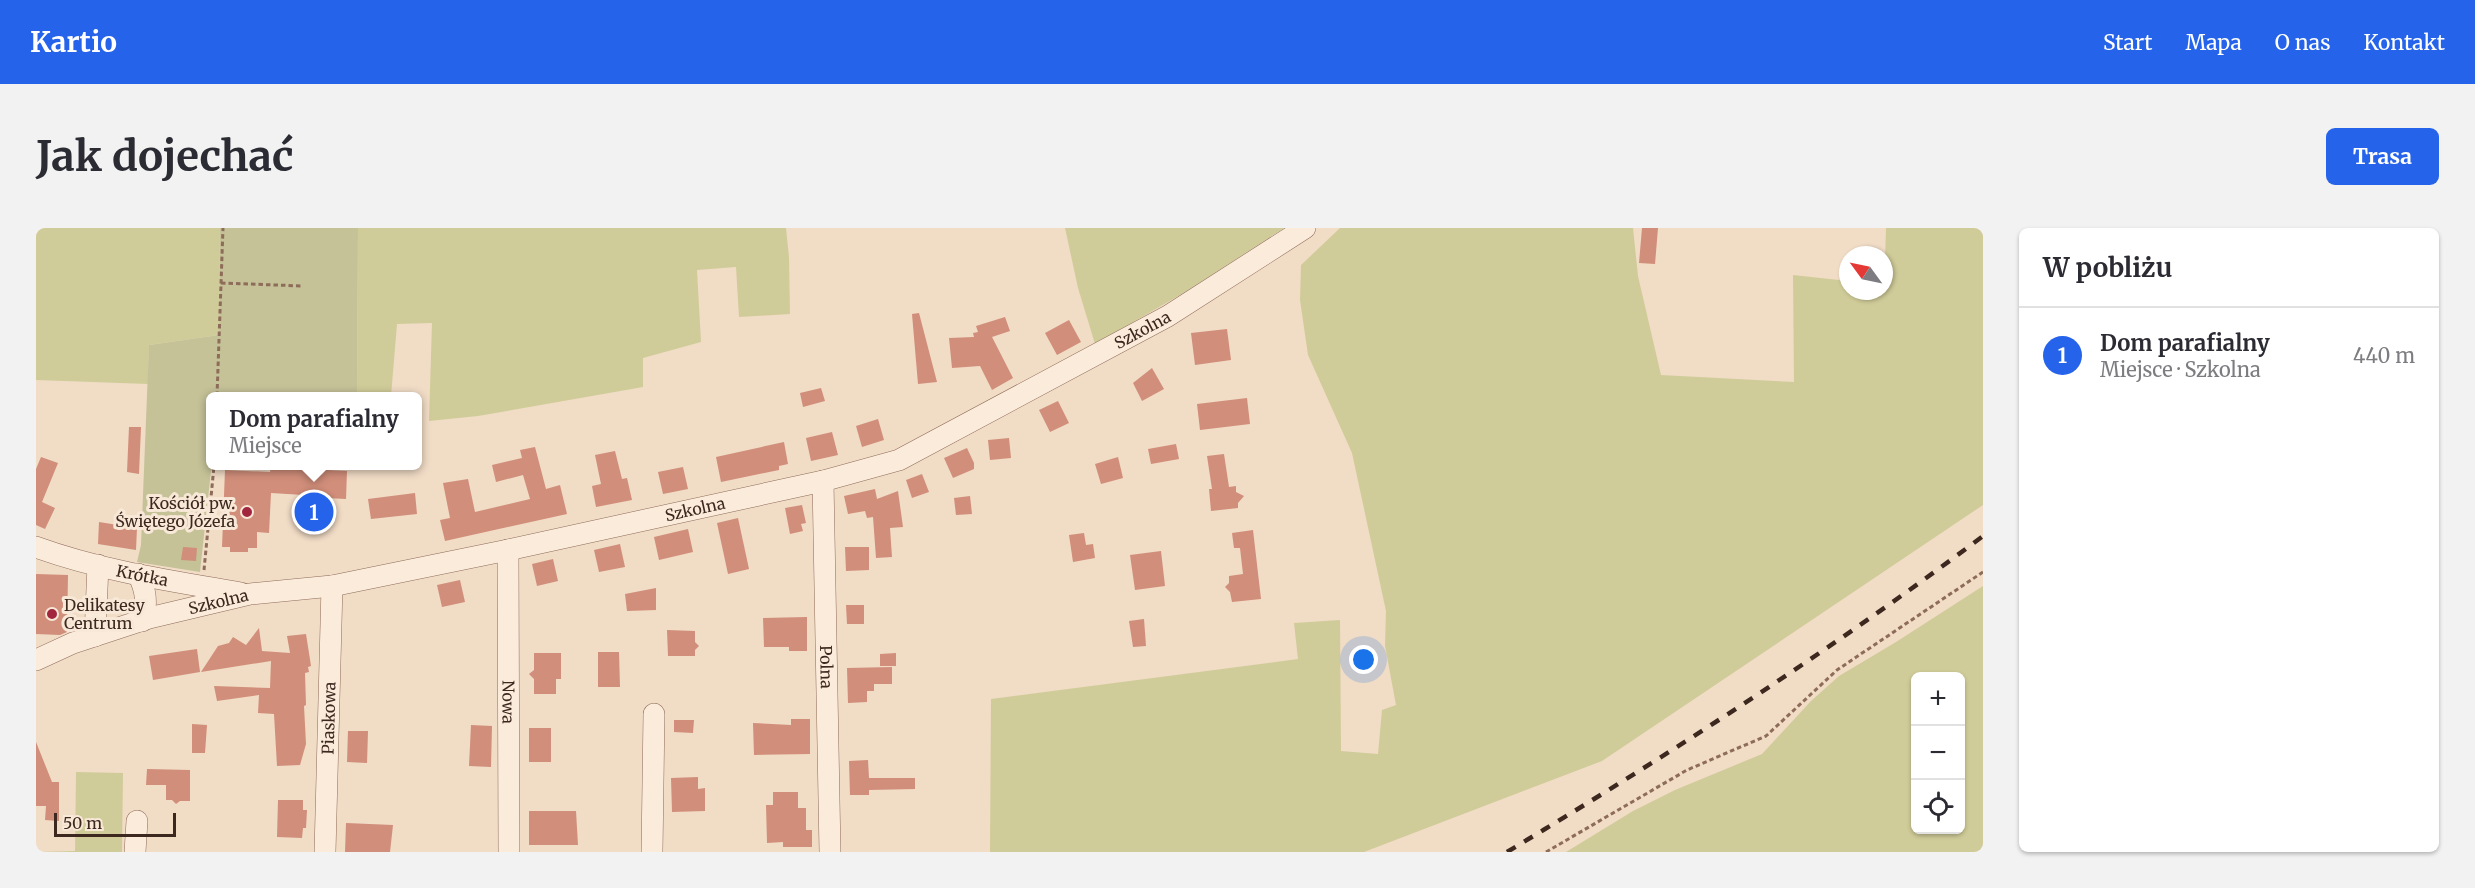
<!DOCTYPE html>
<html lang="pl">
<meta charset="utf-8">
<style>
body{margin:0;font-family:Merriweather,serif;background:#f2f2f3;color:#2b2b33}
.controls{position:absolute;right:18px;bottom:18px;display:grid;overflow:hidden;border-radius:9px;box-shadow:0 2px 4px #0004}
.controls button{width:54px;height:54px;display:grid;place-items:center;padding:0;border:0;border-bottom:2px solid #e1e1e2;background:#fff;color:#2b2b33;font:30px sans-serif}
.compass{position:absolute;left:1803px;top:18px;width:54px;height:54px;border-radius:50%;background:#fff;box-shadow:0 2px 4px #0004;rotate:303deg}
.scale{position:absolute;left:18px;bottom:15px;width:122px;box-sizing:border-box;padding-left:6px;border:3px solid #3d281f;border-top:0;font-size:16px;line-height:21px;white-space:nowrap;color:#3d281f;-webkit-text-stroke:4px #f8e8d7;paint-order:stroke}
.you{position:absolute;left:1328px;top:432px;width:21px;height:21px;margin:-15px;border:4px solid #fff;border-radius:50%;background:#1a73e8;box-shadow:0 0 0 9px #1a73e833}
.badge{display:grid;place-items:center;width:39px;height:39px;border-radius:50%;background:#2563eb;color:#fff;font-size:20px;font-weight:700}
.pin{position:absolute;translate:-50% -50%;border:3px solid #fff;box-shadow:0 2px 6px #0006}
.popup{position:absolute;left:170px;top:164px;width:216px;height:78px;box-sizing:border-box;display:grid;place-content:center;border-radius:9px;background:#fff;filter:drop-shadow(0 2px 4px #0005);font-size:20px;white-space:nowrap;color:#7c7c81}
.popup b{font-size:22px;color:#2b2b33}
.popup::after{content:'';position:absolute;left:50%;top:100%;margin-left:-12px;border:12px solid transparent;border-top-color:#fff}
.list{margin:0;padding:0;list-style:none}
h2{display:flex;justify-content:space-between;align-items:center;height:78px;margin:0;padding:0 24px;font-size:26px}
h2 small{font-size:20px;font-weight:400;color:#7c7c81}
.list li{display:grid;grid-template-columns:39px 1fr auto;gap:18px;align-items:center;box-sizing:border-box;height:96px;padding:0 24px;border-top:2px solid #e1e1e2}
.list b{display:block;font-size:22px;white-space:nowrap}
.list p{margin:0;font-size:20px;white-space:nowrap;color:#7c7c81}
.list em{font-size:20px;font-style:normal;color:#7c7c81}
.icon{flex:none;width:33px;height:33px;fill:none;stroke:currentColor;stroke-width:2;stroke-linecap:round;stroke-linejoin:round}
.map{position:relative;flex:none;width:1947px;height:624px;overflow:hidden;border-radius:9px}
header{display:flex;align-items:center;gap:36px;box-sizing:border-box;height:84px;padding:0 30px;background:#2563eb;color:#fff}
header strong{font-size:28px}
nav{display:flex;gap:33px;margin-inline-start:auto;font-size:21px}
.intro{display:flex;align-items:center;justify-content:space-between;box-sizing:border-box;height:144px;padding:0 36px}
h1{margin:0;font-size:42px}
.button{padding:15px 27px;border-radius:9px;background:#2563eb;color:#fff;font-size:21px;font-weight:700}
main{display:flex;gap:36px;padding:0 36px}
aside{flex:1;background:#fff;border-radius:9px;box-shadow:0 2px 4px #0004}
.map>svg:first-child{display:block}
.green{fill:#d0cc99;fill-rule:evenodd}
.cemetery{fill:#c5c298}
.building{fill:#d18e7a}
.lines{fill:none;stroke-linecap:round;stroke-linejoin:round}
.minor-casing{stroke:#8e6c5a;stroke-width:22}
.path{stroke:#8e6c5a;stroke-width:3;stroke-dasharray:4.5 3;stroke-linecap:butt}
.minor{stroke:#fbebdb;stroke-width:21}
.rail{stroke:#3d281f;stroke-width:4.5;stroke-dasharray:10 10;stroke-linecap:butt}
.poi-dot{fill:#a1263e;stroke:#f8e8d7;stroke-width:2}
.labels{text-anchor:middle;stroke-width:6;stroke-linejoin:round;paint-order:stroke}
.street-label{font-size:16px;fill:#3d281f;stroke:#f8e8d7}
.poi-label{font-size:16px;fill:#3d281f;stroke:#f8e8d7;text-anchor:end}
</style>
<header>
<strong>Kartio</strong>
<nav><a>Start</a><a>Mapa</a><a>O nas</a><a>Kontakt</a></nav>
</header>
<div class="intro"><h1>Jak dojechać</h1><a class="button">Trasa</a></div>
<main>
<div class="map">
<svg width="1947" height="624" viewBox="0 0 1947 624">
<rect width="100%" height="100%" fill="#f1dcc6"/>
<g class="green">
<path d="M0 0H184L183 107 113 117 112 156 0 152Z"/>
<path d="M322 0H750L753 29 754 86 703 89 700 39 661 42 665 114 607 130V159L442 188 393 193 396 95 361 96 355 168H321Z"/>
<path d="M1029 0H1248L1151 63 1059 116 1042 60Z"/>
<path d="M1304 0H1597L1602 48 1625 147 1758 154 1757 47 1812 53V63H1848L1850 0H1947V277L1566 533 1328 624H954L955 471 1262 431 1258 395 1304 392 1305 523 1342 526 1346 482 1360 477 1349 418 1350 383 1316 225 1272 127 1264 72 1265 37Z"/>
<path d="M1947 358V624H1530L1597 583 1639 562 1726 526 1775 473 1803 448 1860 414ZM1880 448H1924V602H1880Z"/>
<path d="M40 544 87 545 86 624H0L39 623Z"/>
</g>
<path class="cemetery" d="M184 0H322L321 168H174V238H187L175 243 164 344 101 334 105 317 113 117 183 107Z"/>
<g class="building">
<path d="M1606 0H1622L1619 36 1603 35Z"/>
<path d="M883 85 901 154 882 156 876 86Z"/>
<path d="M969 89 974 103 956 109 977 150 956 162 944 138 916 140 913 110 938 109 937 105 942 104 940 98Z"/>
<path d="M1033 92 1045 114 1021 127 1009 105Z"/>
<path d="M1191 101 1195 132 1159 137 1155 105Z"/>
<path d="M1116 140 1128 161 1106 173 1097 155Z"/>
<path d="M785 160 789 173 767 179 764 165Z"/>
<path d="M1211 170 1214 196 1164 202 1161 176Z"/>
<path d="M1022 173 1033 195 1014 204 1003 182Z"/>
<path d="M842 191 848 212 826 219 820 198Z"/>
<path d="M93 199H105L103 246 91 244Z"/>
<path d="M796 204 802 227 775 233 770 210Z"/>
<path d="M973 210 975 230 954 232 952 212Z"/>
<path d="M748 214 752 236 743 238V242L685 254 680 229Z"/>
<path d="M1140 216 1143 231 1115 236 1112 221Z"/>
<path d="M499 219 510 261 524 257 531 286 409 313 404 292 414 290 407 255 432 251 439 284 494 271 487 247 460 254 456 237 486 230 484 222Z"/>
<path d="M931 220 938 235V241L917 250 908 230Z"/>
<path d="M579 223 586 251 591 250 596 272 560 279 556 258 565 256 559 227Z"/>
<path d="M1188 226 1193 259 1200 258V264L1208 268 1202 275V280L1175 283 1173 261H1176L1171 228Z"/>
<path d="M5 229 22 235 6 274 19 280 9 301 0 297V241Z"/>
<path d="M1082 229 1087 250 1065 256 1059 236Z"/>
<path d="M235 239 311 243 310 271 290 270 288 304 266 303 268 267 235 265 233 305 221 304V320H212V324H194V319H186L189 242 234 244Z"/>
<path d="M647 239 652 261 627 266 622 244Z"/>
<path d="M886 246 893 264 876 270 870 252Z"/>
<path d="M839 261 841 271 862 263 867 299 854 300 856 329 840 330 837 289 831 290 829 283 812 286 808 268Z"/>
<path d="M379 265 381 286 335 291 332 271Z"/>
<path d="M934 268 936 286 920 287 918 270Z"/>
<path d="M766 277 770 295 765 296 767 303 754 306 749 280Z"/>
<path d="M702 290 713 341 692 346 681 295Z"/>
<path d="M63 294 101 300 100 322 62 316Z"/>
<path d="M652 301 657 324 623 332 618 309Z"/>
<path d="M1217 302 1225 371 1196 374 1194 364 1189 359 1193 355V348L1207 346 1204 320H1198L1196 305Z"/>
<path d="M1048 305 1050 317 1057 316 1059 330 1037 334 1033 307Z"/>
<path d="M584 316 589 339 563 344 558 322Z"/>
<path d="M147 319 161 320 160 333 145 332Z"/>
<path d="M809 319H833V342L810 343Z"/>
<path d="M1125 323 1129 358 1099 362 1094 327Z"/>
<path d="M517 331 522 353 501 358 496 336Z"/>
<path d="M0 346 32 347 31 404 24 407 0 406Z"/>
<path d="M424 352 429 374 406 379 401 357Z"/>
<path d="M620 360V382L591 383 589 366Z"/>
<path d="M810 377H828V396H811Z"/>
<path d="M771 389V423H753V419H728L727 390Z"/>
<path d="M1108 391 1110 418 1097 419 1093 393Z"/>
<path d="M223 400 226 423 254 425 251 408 270 406 275 438 272 439 273 444 269 445 270 477 268 478 270 516 264 537 241 538 238 486 222 485 223 467 181 473 178 458 234 460 235 433 165 444 182 418 193 415 197 409 210 417Z"/>
<path d="M631 402 659 403V414L663 418 659 422V428H632Z"/>
<path d="M161 421 164 444 117 452 113 428Z"/>
<path d="M562 424H583L584 459H562Z"/>
<path d="M498 425H525V451H520V466H498V451L493 446 498 442Z"/>
<path d="M860 425V438H844V426Z"/>
<path d="M856 439V456H838V463H831V474L812 475 811 440Z"/>
<path d="M755 491H774V526L718 527 717 495 755 497Z"/>
<path d="M638 492H658L657 505 638 504Z"/>
<path d="M156 496 171 497 169 525H156Z"/>
<path d="M435 497 456 498 455 539 433 538Z"/>
<rect x="493" y="500" width="22" height="34"/>
<path d="M312 503H332L331 535 311 534Z"/>
<path d="M0 514 16 554H23V593L9 592 10 578H0Z"/>
<path d="M832 532 833 550H879V561L833 562V567H814L813 533Z"/>
<path d="M111 541 154 542V573H144L140 576 136 572H130V557H110Z"/>
<path d="M662 549V561L669 560V583L636 584 635 550Z"/>
<path d="M737 564H762V580H770V602H776V619H747V614L731 615 730 577H737Z"/>
<path d="M242 572H267V582H271L270 600H267L266 610 241 609Z"/>
<path d="M493 583H540L542 617H493Z"/>
<path d="M310 595 357 597 354 624H309Z"/>
</g>
<g class="lines">
<defs>
<g id="minor">
<path id="s1" d="M787 253 794 624"/>
<path id="s2" d="M0 319C66 343 136 353 205 365"/>
<path id="s3" d="M472 322 473 624"/>
<path d="M102 346C110 362 112 376 106 393"/>
<path d="M59 408 62 337"/>
<path id="s4" d="M0 432 37 415 113 390 214 366 296 358 472 322 787 253 863 232 1132 88 1269 0"/>
<path d="M99 624 101 593"/>
<path id="s5" d="M289 624 296 358"/>
<path d="M616 624 618 486"/>
</g>
</defs>
<use href="#minor" class="minor-casing"/>
<g class="path">
<path d="M185 55 267 58"/>
<path d="M181 168 187 0"/>
<path d="M168 342 178 238"/>
<path d="M1510 624 1651 542 1730 508 1801 442 1947 344"/>
</g>
<use href="#minor" class="minor"/>
<path class="rail" d="M1471 624C1634 526 1794 423 1947 308"/>
</g>
<g class="poi-dot">
<circle cx="211" cy="284" r="6"/>
<circle cx="16" cy="386" r="6"/>
</g>
<g class="labels">
<g class="street-label">
<text dy="6" stroke="none"><textPath href="#s4" startOffset="1164">Szkolna</textPath></text>
<text dy="6" stroke="none"><textPath href="#s4" startOffset="678">Szkolna</textPath></text>
<text dy="6" stroke="none"><textPath href="#s2" startOffset="110">Krótka</textPath></text>
<text dy="6" stroke="none"><textPath href="#s4" startOffset="192">Szkolna</textPath></text>
<text dy="6" stroke="none"><textPath href="#s1" startOffset="186">Polna</textPath></text>
<text dy="6" stroke="none"><textPath href="#s3" startOffset="152">Nowa</textPath></text>
<text dy="6" stroke="none"><textPath href="#s5" startOffset="134">Piaskowa</textPath></text>
</g>
<g class="poi-label">
<text x="199" y="281">Kościół pw.<tspan x="199" dy="18">Świętego Józefa</tspan></text>
<text x="28" y="383" text-anchor="start">Delikatesy<tspan x="28" dy="18">Centrum</tspan></text>
</g>
</g>
</svg>
<div class="controls">
<button>+</button>
<button>−</button>
<button><svg class="icon" aria-label="locate" viewBox="0 0 24 24"><circle cx="12" cy="12" r="6"/><path d="M12 2v4M12 18v4M2 12h4M18 12h4"/></svg></button>
</div>
<svg class="compass" viewBox="-18 -18 36 36"><path d="M0-13l5 13h-10z" fill="#e53935"/><path d="M0 13l5-13h-10z" fill="#7c7c81"/></svg>
<div class="scale">50 m</div>
<div class="you"></div>
<div class="pin badge" style="left:278px;top:284px">1</div>
<div class="popup"><b>Dom parafialny</b>Miejsce</div>
</div>
<aside>
<h2>W pobliżu<small></small></h2>
<ul class="list">
<li><span class="badge">1</span><div><b>Dom parafialny</b><p>Miejsce · Szkolna</p></div><em>440 m</em></li>
</ul>
</aside>
</main>
